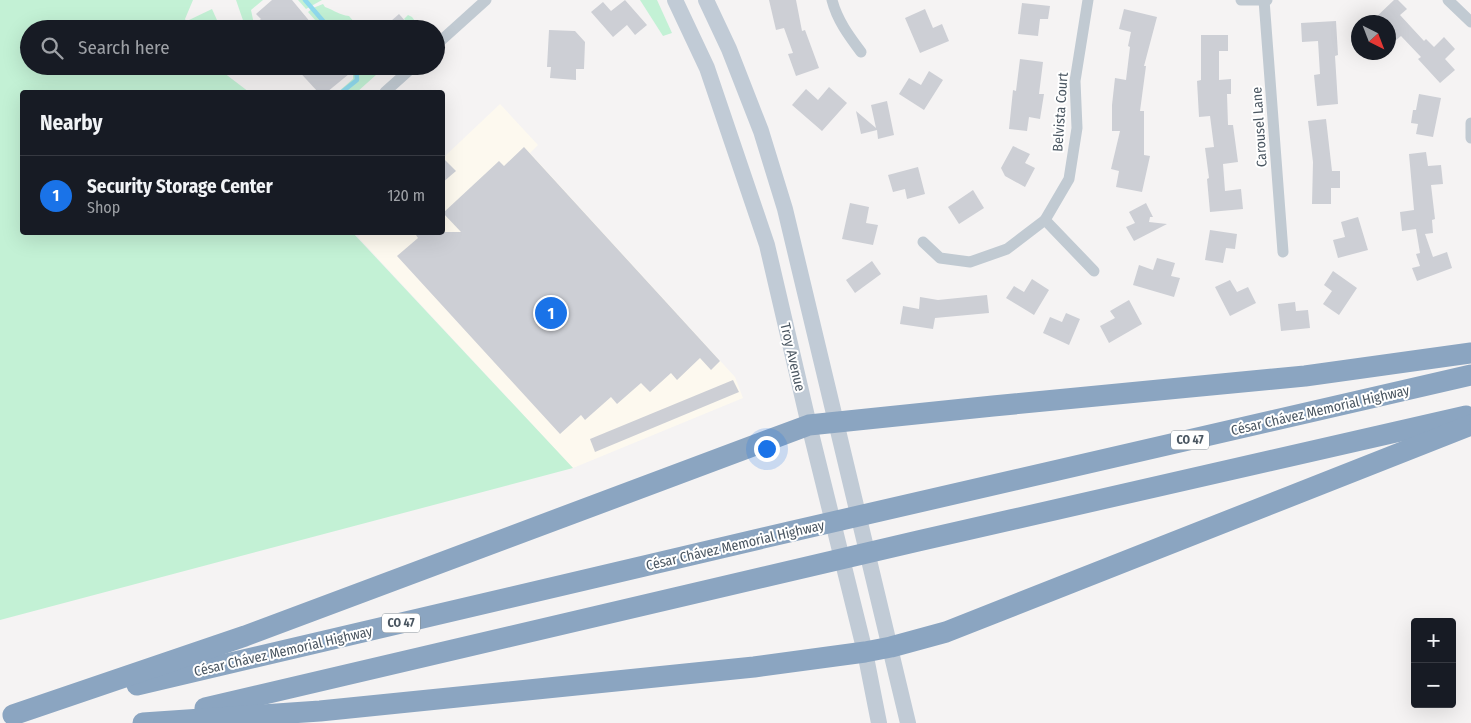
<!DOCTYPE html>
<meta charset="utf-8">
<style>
body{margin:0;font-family:"Fira Sans Condensed",sans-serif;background:#242831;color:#f1f3f6}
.controls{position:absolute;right:15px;bottom:15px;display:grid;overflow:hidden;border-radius:5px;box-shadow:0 5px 20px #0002}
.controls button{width:45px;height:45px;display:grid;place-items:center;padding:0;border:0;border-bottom:1px solid #363941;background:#171b24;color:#f1f3f6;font:25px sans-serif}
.compass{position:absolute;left:1351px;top:15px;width:45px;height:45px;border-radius:50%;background:#171b24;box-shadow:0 5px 20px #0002;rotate:138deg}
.you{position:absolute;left:766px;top:448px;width:18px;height:18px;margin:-12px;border:4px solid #fff;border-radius:50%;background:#1a73e8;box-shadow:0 0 0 8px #1a73e833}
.badge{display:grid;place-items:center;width:32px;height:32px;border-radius:50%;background:#1a73e8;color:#fff;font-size:16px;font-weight:700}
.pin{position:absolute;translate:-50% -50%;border:2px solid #fff;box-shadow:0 1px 5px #0006}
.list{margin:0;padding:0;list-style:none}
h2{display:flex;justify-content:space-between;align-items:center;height:65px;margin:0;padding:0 20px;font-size:21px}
h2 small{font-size:16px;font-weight:400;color:#9ea1a6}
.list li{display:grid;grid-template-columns:32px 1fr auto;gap:15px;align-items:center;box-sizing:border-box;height:80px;padding:0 20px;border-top:1px solid #363941}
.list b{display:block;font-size:19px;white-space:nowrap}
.list p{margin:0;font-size:16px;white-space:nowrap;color:#9ea1a6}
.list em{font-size:16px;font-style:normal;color:#9ea1a6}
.icon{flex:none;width:28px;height:28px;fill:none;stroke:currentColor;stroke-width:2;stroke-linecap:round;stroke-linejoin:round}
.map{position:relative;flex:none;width:1471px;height:723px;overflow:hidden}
.search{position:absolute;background:#171b24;box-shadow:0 5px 20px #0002;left:20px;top:20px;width:425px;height:55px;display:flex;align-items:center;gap:12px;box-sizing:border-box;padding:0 18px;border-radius:28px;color:#9ea1a6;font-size:19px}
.panel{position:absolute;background:#171b24;box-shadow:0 5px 20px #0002;left:20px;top:90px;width:425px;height:145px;border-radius:5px}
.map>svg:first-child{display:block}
.commercial{fill:#fdf9ef}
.green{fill:#c3f1d5}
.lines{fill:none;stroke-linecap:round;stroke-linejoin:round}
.stream{stroke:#90daee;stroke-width:4.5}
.building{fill:#cdcfd5}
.minor{stroke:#c1cad2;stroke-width:11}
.secondary{stroke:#c1cbd6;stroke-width:16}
.motorway{stroke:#8ba5c1;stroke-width:21}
.labels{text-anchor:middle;stroke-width:4;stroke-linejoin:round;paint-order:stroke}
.shield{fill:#fff;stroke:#808990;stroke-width:1}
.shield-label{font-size:12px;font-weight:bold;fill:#4a5661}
.street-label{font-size:14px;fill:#4a5661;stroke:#fff}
</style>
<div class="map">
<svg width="1471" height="723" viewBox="0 0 1471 723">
<rect width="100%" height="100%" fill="#f5f3f3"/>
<path class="commercial" d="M500 104 538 145 530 153 735 377 743 398 573 468 358 237 362 233 442 232 443 158Z"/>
<g class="green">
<path d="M0 0H193L185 19 190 29H29V66H215L249 92H22V232L353 233 573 468 0 620Z"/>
<path d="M236 0H263L251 10 255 29H246Z"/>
<path d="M298 0H322L306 9Z"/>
<path d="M640 0H657L672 33 663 36Z"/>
<path d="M323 4 325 7C334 10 339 15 349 16L360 29H323L308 12 313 8Z"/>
<path d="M212 9 221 29H193L189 20Z"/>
<path d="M408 15 412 17 421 29H402L408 23 404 19Z"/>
<path d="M353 66H386L357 92H338L353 79Z"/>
</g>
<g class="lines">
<g class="stream">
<path d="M305 0 330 29"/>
<path d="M342 92 357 80 356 66"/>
</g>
</g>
<g class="building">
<path d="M272 0H292L316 29H263L257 22 261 19 256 14Z"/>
<path d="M625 0 647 25 635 35 627 25 613 37 591 12 603 2 611 11Z"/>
<path d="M769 0H796L802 31 805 30 819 68 796 76 788 54 793 53 784 28 776 30Z"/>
<path d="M1394 0H1398L1407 9 1400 15 1424 41 1426 39 1434 47 1444 37 1455 49 1445 59 1455 70 1440 83 1418 59 1421 57 1401 36 1395 41 1388 35V22H1371Z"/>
<path d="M1022 3 1050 6 1048 19H1040L1038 36 1018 34Z"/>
<path d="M925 9 933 28 942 24 949 41 920 53 905 18Z"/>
<path d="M1124 9 1157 17 1144 66H1146L1140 111H1144V155L1150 156 1142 192 1116 187 1119 171 1111 169 1120 131H1112V105L1115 78 1126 80 1130 47 1128 46 1131 32 1119 29Z"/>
<path d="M399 14 407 23 400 29H382Z"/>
<path d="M1336 21 1338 55 1335 56 1338 104 1317 106 1314 75 1320 74 1318 41 1302 42 1301 23Z"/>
<path d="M549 30 575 31 585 42 584 69H576V80L550 78 551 67H547Z"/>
<path d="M1201 35H1228V51H1219V80L1231 79V94H1227L1228 125H1233L1238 162 1223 164 1225 191 1241 189 1243 209 1210 212 1207 179 1209 178 1205 148 1214 147 1210 116 1199 117 1197 81 1201 80Z"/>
<path d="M1020 59 1043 62 1039 94H1044L1040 119 1029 117 1027 131 1009 129 1013 90 1016 91Z"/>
<path d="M294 66H342L349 74 327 92H318Z"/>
<path d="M929 71 943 80 924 110 899 94 909 78 921 85Z"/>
<path d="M829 87 847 103 822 131 792 105 806 89 818 100Z"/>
<path d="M1419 94 1441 98 1433 137 1416 134 1418 124 1411 123 1413 110H1416Z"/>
<path d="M887 101 894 135 878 139 877 130 861 134 856 111 876 128 871 105Z"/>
<path d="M1326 119 1332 171H1340V188H1331V204H1312L1313 162 1308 121Z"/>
<path d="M1013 146 1030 154 1025 163 1035 168 1025 187 1005 176 1001 168Z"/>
<path d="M524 147 720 361 711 370 700 358 677 380 671 373 650 392 641 383 617 404 611 397 585 420 581 415 560 434 397 256 418 238 414 232H461L443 213 499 161 504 166Z"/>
<path d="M1426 152 1428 166 1441 165 1443 184 1431 185 1435 219 1432 220 1433 233 1425 234 1433 257 1447 252 1452 268 1417 281 1412 268 1420 266 1416 254 1420 253 1416 229 1402 231 1400 212 1414 210 1409 154Z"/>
<path d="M442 157 456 171 442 183Z"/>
<path d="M918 167 925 194 907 199 905 189 893 192 888 175Z"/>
<path d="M973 190 984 208 959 224 948 207Z"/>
<path d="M850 203 869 207 866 223 878 225 873 245 842 239Z"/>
<path d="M1146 203 1153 217H1150L1149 222 1167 224 1134 241 1126 227 1135 223 1129 212Z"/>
<path d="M1358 217 1368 250 1338 258 1333 240 1345 237 1341 222Z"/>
<path d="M1210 230 1237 234 1235 249 1226 248 1223 263 1205 260Z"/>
<path d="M1157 258 1175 263 1171 276 1180 278 1174 297 1133 285 1139 265 1153 270Z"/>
<path d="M872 261 881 274 855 293 846 280Z"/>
<path d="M1333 271 1357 288 1339 315 1323 304 1332 291 1324 285Z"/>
<path d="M1032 279 1049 290 1034 315 1006 298 1014 286 1024 292Z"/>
<path d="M1230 280 1237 292 1248 287 1256 303 1230 316 1215 287Z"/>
<path d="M987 295 989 313 935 318 933 329 900 324 903 306 919 309 920 297 938 300Z"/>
<path d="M1129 300 1142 324 1109 343 1100 326 1115 318 1110 311Z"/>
<path d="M1295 302 1296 311 1308 310 1310 328 1281 331 1278 304Z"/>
<path d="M1066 313 1080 319 1069 345 1043 333 1050 317 1062 322Z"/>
<path d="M733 380 739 392 595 452 590 439Z"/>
</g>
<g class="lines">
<g class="minor">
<path d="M832 0C837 20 849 36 861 52"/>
<path d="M1241 0H1267"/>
<path d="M1264 0 1283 252"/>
<path d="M1448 0 1471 22"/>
<path d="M436 45 486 0"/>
<path d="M385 92 414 66"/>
<path d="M1471 123V138"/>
<path d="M1045 220 1094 271"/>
<path d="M923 242 940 258 970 262 1007 249 1045 220 1069 179 1077 128 1075 81 1088 0"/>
</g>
<g class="secondary">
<path d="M675 0 707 68 767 245 809 425 865 652 879 723"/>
<path d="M706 0 729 49 761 131 785 209 908 723"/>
</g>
<g class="motorway">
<path d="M137 685 789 532 1471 375"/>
<path d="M205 708 918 541 1466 416"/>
<path d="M13 715 245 636 809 425 993 406 1305 376 1471 353"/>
<path d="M143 723 320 711 754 667 865 652 891 647 946 632 1471 425"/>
</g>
</g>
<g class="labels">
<g class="shield">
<rect x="1171" y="430.5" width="38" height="19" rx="4"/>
<rect x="382" y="613.5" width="38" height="19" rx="4"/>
</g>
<g class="shield-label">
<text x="1190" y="444">CO 47</text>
<text x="401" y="627">CO 47</text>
</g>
<g class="street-label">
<text transform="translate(1060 112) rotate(-86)" y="5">Belvista Court</text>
<text transform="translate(1259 127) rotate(-94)" y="5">Carousel Lane</text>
<text transform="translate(793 357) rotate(77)" y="5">Troy Avenue</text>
<text transform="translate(1320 410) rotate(-13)" y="5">César Chávez Memorial Highway</text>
<text transform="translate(735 545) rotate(-13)" y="5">César Chávez Memorial Highway</text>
<text transform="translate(283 651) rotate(-13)" y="5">César Chávez Memorial Highway</text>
</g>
</g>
</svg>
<div class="controls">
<button>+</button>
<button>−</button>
</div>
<svg class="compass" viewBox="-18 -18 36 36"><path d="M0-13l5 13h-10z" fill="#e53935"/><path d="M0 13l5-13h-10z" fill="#9ea1a6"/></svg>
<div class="you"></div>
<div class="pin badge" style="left:551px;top:313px">1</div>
<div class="search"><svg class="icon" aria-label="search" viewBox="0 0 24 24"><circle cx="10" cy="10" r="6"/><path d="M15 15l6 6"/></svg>Search here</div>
<section class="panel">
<h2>Nearby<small></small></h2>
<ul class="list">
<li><span class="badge">1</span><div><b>Security Storage Center</b><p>Shop</p></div><em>120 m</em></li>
</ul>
</section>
</div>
